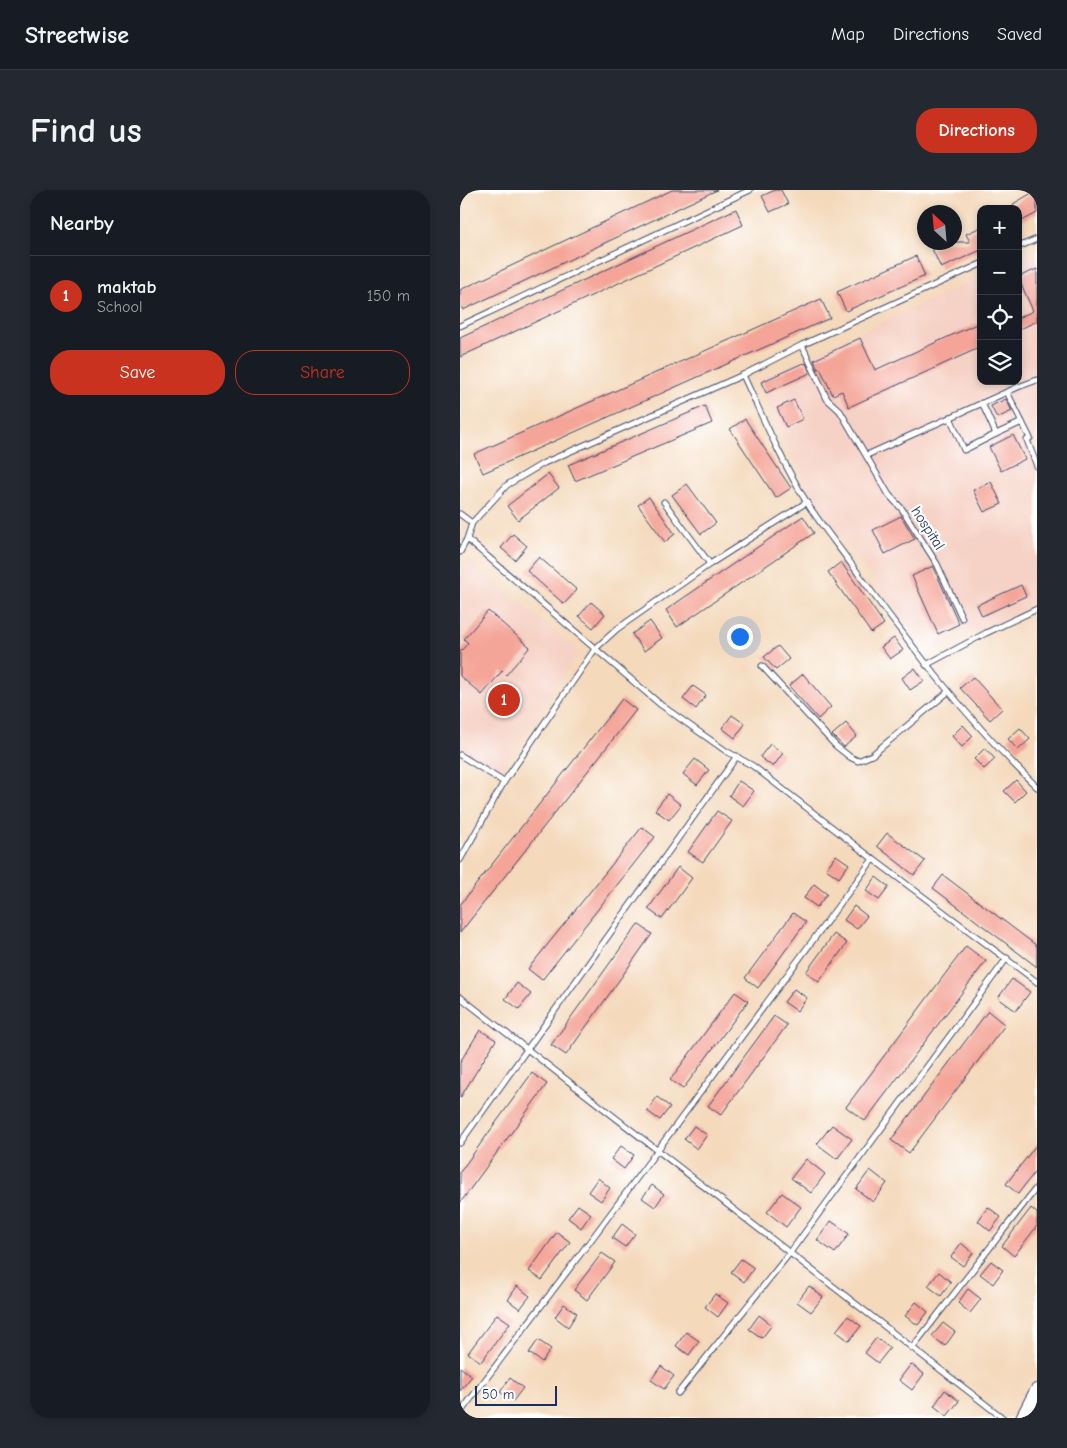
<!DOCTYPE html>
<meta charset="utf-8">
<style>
body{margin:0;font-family:"Comic Neue",sans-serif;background:#242831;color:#f1f3f6}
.controls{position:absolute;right:15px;top:15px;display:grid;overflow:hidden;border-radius:10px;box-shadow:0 2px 8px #0003}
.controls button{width:45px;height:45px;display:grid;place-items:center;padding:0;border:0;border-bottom:1px solid #363941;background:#171b24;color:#f1f3f6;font:25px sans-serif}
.compass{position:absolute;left:457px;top:15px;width:45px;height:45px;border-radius:50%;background:#171b24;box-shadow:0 2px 8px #0003;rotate:334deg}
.scale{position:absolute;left:15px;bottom:12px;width:82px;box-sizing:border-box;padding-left:5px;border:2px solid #1b2f5e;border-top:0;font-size:14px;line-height:18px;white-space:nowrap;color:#1b2f5e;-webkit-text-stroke:4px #fff;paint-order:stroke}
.you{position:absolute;left:279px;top:446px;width:18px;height:18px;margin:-12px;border:4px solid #fff;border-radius:50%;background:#1a73e8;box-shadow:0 0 0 8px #1a73e833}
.badge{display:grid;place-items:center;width:32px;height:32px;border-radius:50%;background:#c8321e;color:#fff;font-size:16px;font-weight:700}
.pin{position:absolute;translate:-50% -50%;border:2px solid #fff;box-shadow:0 1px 5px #0006}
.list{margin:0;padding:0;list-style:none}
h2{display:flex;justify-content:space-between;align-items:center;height:65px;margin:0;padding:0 20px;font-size:21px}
h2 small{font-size:16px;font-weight:400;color:#9ea1a6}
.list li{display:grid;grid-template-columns:32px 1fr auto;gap:15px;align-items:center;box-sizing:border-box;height:80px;padding:0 20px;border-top:1px solid #363941}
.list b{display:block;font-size:19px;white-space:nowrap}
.list p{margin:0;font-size:16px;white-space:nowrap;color:#9ea1a6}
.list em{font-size:16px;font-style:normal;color:#9ea1a6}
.actions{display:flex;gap:10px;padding:15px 20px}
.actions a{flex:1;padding:11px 0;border:1px solid #c8321e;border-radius:20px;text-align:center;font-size:18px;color:#c8321e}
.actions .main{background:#c8321e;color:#fff}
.icon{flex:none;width:28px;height:28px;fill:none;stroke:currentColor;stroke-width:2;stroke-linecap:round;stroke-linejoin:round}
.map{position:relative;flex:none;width:577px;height:1228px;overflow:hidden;border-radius:20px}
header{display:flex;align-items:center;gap:30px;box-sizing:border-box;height:70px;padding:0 25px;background:#171b24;border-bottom:1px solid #363941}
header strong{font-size:24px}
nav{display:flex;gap:28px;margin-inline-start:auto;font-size:18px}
.intro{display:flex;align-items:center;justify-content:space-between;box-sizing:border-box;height:120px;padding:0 30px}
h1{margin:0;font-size:35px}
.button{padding:12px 22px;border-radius:20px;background:#c8321e;color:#fff;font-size:18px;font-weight:700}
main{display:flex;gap:30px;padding:0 30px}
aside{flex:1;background:#171b24;border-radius:20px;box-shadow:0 2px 8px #0003}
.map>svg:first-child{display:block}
.built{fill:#f6d1c5}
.building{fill:#f4a598}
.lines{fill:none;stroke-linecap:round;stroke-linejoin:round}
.lane-casing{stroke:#3c486c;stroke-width:7}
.secondary-casing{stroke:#3c486c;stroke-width:16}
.lane{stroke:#fff;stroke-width:5}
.secondary{stroke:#fff;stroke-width:14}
.labels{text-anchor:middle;stroke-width:4.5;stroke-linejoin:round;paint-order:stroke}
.street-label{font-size:15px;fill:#1b2f5e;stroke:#fff}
</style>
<header>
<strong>Streetwise</strong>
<nav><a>Map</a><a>Directions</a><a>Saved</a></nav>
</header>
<div class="intro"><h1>Find us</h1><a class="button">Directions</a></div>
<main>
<aside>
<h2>Nearby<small></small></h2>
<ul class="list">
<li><span class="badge">1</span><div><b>maktab</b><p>School</p></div><em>150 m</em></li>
</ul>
<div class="actions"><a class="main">Save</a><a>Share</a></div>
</aside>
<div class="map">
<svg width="577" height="1228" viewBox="0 0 577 1228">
<rect width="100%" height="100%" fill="#fff"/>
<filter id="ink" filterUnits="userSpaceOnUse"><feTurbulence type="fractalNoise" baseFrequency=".02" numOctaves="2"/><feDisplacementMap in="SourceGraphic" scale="10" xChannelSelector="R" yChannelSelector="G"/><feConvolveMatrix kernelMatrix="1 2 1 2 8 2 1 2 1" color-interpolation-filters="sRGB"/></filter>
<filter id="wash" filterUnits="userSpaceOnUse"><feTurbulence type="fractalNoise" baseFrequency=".0096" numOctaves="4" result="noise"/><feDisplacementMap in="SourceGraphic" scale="20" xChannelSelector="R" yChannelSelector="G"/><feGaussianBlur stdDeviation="1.12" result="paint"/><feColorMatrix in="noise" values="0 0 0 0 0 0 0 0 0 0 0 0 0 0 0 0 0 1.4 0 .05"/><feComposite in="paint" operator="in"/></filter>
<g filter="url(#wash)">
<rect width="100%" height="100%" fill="#f4d9bb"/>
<g class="built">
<path d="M577 61V413L470 464 354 310 297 190 521 86V191H558V70Z"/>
<path d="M8 370 119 462 40 582 0 558V385Z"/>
</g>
<g id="blocks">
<g class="building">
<path d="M212 0H257L3 120 0 114V100Z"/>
<path d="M315 0H321L328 14 310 22 302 6Z"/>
<path d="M577 0V23L558 33V19H555L553 14Z"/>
<path d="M276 19 283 35 0 167V148Z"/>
<path d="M521 37V60L481 78 472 59 487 52H510L506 44Z"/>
<path d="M456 66 465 86 386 121 377 102Z"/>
<path d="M577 79V131L558 140V128L573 121 558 87Z"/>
<path d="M361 109 370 128 23 283 14 264Z"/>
<path d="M521 132V157L389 217 382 201 373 205 360 178 358 179 354 170 400 148 415 180Z"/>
<path d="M343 173 344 174 346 173 350 183 306 203 301 192Z"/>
<path d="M546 209 552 221 537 228 531 216Z"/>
<path d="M334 210 343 229 326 237 317 218Z"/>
<path d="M245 216 252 233 115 291 108 275Z"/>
<path d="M285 229 331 298 316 308 270 239Z"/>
<path d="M553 245 565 269 541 281 529 257Z"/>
<path d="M88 284 99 298 58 330 47 316Z"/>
<path d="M531 292 542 314 524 322 513 300Z"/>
<path d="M227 294 256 333 241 344 212 305Z"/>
<path d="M189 307 215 344 205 352 178 315Z"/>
<path d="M343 326 354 343 217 437 206 420Z"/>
<path d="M441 326 455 349 425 364 413 340Z"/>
<path d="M53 344 67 356 55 370 41 358Z"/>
<path d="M79 367 117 400 104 414 67 381Z"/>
<path d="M381 372 424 434 411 443 368 382Z"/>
<path d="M473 376 499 434 478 444 452 386Z"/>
<path d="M561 395 566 406 522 426 517 415Z"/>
<path d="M131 412 145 424 133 438 119 426Z"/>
<path d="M28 421 70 457 46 485 42 481 22 505 0 486V462L8 453 4 449Z"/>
<path d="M190 431 202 448 184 461 172 444Z"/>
<path d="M434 448 443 460 430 469 421 457Z"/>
<path d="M318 456 329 469 316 480 304 467Z"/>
<path d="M455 478 464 491 450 500 442 488Z"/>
<path d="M343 484 371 517 358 529 329 496Z"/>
<path d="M513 487 542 519 530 530 500 498Z"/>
<path d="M233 496 246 505 236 519 223 509Z"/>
<path d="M162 509 176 520 0 743V715Z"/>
<path d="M272 525 285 534 275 548 262 538Z"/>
<path d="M386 533 397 546 384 557 372 545Z"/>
<path d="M503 535 513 546 502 557 492 546Z"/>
<path d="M560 538 570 549 558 560 548 549Z"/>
<path d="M310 554 323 563 313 577 300 567Z"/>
<path d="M525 558 535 569 524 579 514 569Z"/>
<path d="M235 569 249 580 237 595 223 584Z"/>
<path d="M556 590 566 601 555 612 544 601Z"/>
<path d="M279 591 294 601 283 616 269 606Z"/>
<path d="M207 604 221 615 209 630 195 620Z"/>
<path d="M257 621 272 631 243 672 228 662Z"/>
<path d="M182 637 195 647 82 790 68 779Z"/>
<path d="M427 643 465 671 454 685 417 656Z"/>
<path d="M376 665 389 674 379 688 366 679Z"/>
<path d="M218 677 232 688 202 729 188 719Z"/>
<path d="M483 685 577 756V777L473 698Z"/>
<path d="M416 687 429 697 419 710 406 701Z"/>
<path d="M354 694 367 704 357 717 344 708Z"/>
<path d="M394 716 407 726 397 739 384 730Z"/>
<path d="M333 723 346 732 298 798 285 788Z"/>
<path d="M178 734 192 744 106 865 91 855Z"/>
<path d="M374 744 387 753 359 792 346 782Z"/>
<path d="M506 756 526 771 405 931 386 917Z"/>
<path d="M552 789 570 802 556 821 538 808Z"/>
<path d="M57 793 71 804 59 819 45 809Z"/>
<path d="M334 799 347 808 337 821 324 812Z"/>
<path d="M275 802 288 811 223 899 210 890Z"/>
<path d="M528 821 545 835 449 963 431 950Z"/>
<path d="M314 826 327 835 261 925 248 916Z"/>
<path d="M20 840 36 850 0 908V872Z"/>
<path d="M72 883 87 894 0 1013V982Z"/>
<path d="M197 907 210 917 200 930 187 921Z"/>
<path d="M372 935 392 949 377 969 357 954Z"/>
<path d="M234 936 247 945 237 959 224 949Z"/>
<path d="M577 954V979L558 1004 546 994Z"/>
<path d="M161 956 174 965 164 979 151 969Z"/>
<path d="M346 969 365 984 351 1003 331 988Z"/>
<path d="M410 980 427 993 413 1012 396 999Z"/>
<path d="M138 988 150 998 141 1011 128 1002Z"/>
<path d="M192 995 204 1004 195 1017 182 1008Z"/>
<path d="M322 1003 341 1017 326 1037 307 1022Z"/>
<path d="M118 1015 131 1024 121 1038 108 1028Z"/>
<path d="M528 1017 541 1027 530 1041 518 1031Z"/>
<path d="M571 1018 577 1023V1036L554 1066 542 1056Z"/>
<path d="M371 1031 389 1044 375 1063 357 1050Z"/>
<path d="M162 1034 175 1044 165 1057 152 1048Z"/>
<path d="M97 1042 110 1052 82 1090 69 1081Z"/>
<path d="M501 1053 513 1063 503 1076 491 1067Z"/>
<path d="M142 1063 155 1072 127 1110 114 1100Z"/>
<path d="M281 1069 294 1078 284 1092 271 1082Z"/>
<path d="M531 1071 543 1080 533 1094 520 1084Z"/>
<path d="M479 1082 491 1092 481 1106 468 1096Z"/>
<path d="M57 1096 70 1106 60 1119 48 1110Z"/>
<path d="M349 1096 363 1107 351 1122 337 1112Z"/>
<path d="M508 1099 521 1109 510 1123 498 1113Z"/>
<path d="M255 1104 268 1113 258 1127 245 1117Z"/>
<path d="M456 1112 468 1122 458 1135 445 1126Z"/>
<path d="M104 1114 117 1123 108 1137 95 1127Z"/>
<path d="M37 1124 50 1133 21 1172 8 1163Z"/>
<path d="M299 1125 312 1135 302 1148 289 1139Z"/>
<path d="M388 1126 401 1136 389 1151 376 1141Z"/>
<path d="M483 1133 495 1142 485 1156 472 1146Z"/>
<path d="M226 1142 239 1151 229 1165 216 1156Z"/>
<path d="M416 1148 430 1158 418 1173 405 1163Z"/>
<path d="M78 1150 91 1159 82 1172 69 1163Z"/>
<path d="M451 1174 464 1184 452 1200 439 1190Z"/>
<path d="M201 1176 214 1186 204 1199 191 1190Z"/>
<path d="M0 1177 12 1186 0 1201Z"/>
<path d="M50 1188 63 1198 53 1211 40 1202Z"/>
<path d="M485 1200 499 1211 487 1226 474 1216Z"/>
</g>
</g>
</g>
<g filter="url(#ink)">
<use href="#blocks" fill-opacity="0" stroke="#3c486c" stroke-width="1"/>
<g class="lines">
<defs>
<g id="lane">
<path d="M558 57 577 49"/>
<path d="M0 136 290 0"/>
<path d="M342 155 367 209 380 221 429 305 442 319 477 374 502 428"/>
<path d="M283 185C303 228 322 272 347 313 363 338 383 362 400 386 455 461 510 533 577 597"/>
<path d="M547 202 570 248 567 250 577 276"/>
<path d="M522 213 536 244 562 232"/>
<path d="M490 227 504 260 536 244"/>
<path d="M407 265 558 197 577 190"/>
<path d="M204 312 250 374"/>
<path d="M0 324 12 333"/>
<path d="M7 349 201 515 266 561 293 576 413 669 577 792"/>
<path d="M0 362 7 349 12 333 47 295 84 273 283 185 342 155 521 74"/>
<path d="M466 475 526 443 577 419"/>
<path d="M302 476 376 556 390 567 398 571 412 565 488 502"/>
<path d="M0 565 44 592"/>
<path d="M0 670 44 592 135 459 157 439 250 374 347 312"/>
<path d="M0 807C181 947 362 1089 543 1228"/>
<path d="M0 953 277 566"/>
<path d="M452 1158 577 997"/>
<path d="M218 1203 329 1064 547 768"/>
<path d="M0 1223 131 1050 413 669"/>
</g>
<path id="secondary" d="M563 1228 577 1201"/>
</defs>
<use href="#lane" class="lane-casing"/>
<use href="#secondary" class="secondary-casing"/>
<use href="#lane" class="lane"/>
<use href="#secondary" class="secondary"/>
</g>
</g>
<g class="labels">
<g class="street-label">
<text transform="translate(468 338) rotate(57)" y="5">hospital</text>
</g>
</g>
</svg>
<div class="controls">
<button>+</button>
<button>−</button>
<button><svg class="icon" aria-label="locate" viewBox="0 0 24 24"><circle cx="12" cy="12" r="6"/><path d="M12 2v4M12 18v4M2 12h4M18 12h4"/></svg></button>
<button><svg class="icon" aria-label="layers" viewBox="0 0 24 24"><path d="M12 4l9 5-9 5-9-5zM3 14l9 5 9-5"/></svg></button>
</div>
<svg class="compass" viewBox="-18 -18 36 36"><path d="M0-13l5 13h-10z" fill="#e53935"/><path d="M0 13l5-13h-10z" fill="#9ea1a6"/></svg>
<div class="scale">50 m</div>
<div class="you"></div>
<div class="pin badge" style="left:44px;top:510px">1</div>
</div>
</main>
